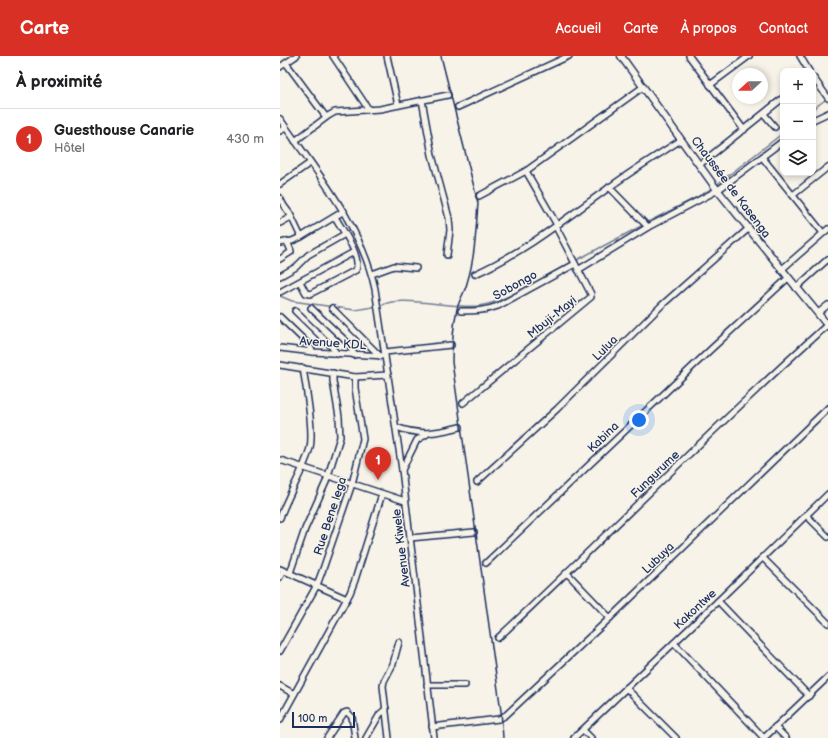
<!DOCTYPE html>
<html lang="fr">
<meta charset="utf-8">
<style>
body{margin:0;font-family:"Balsamiq Sans",sans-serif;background:#f6f6f6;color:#202124}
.controls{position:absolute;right:12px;top:12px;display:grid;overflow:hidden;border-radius:8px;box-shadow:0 2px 6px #0003}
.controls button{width:36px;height:36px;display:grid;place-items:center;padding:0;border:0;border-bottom:1px solid #e0e0e0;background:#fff;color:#202124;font:20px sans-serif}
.compass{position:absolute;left:452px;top:12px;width:36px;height:36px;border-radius:50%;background:#fff;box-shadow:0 2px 6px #0003;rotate:249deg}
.scale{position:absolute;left:12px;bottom:10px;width:63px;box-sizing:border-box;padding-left:4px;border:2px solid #1b2f5e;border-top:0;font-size:11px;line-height:14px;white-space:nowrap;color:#1b2f5e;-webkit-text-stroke:3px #f7f3e8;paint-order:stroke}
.you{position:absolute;left:359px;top:364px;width:14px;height:14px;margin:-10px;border:3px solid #fff;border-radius:50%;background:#1a73e8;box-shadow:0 0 0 6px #1a73e833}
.badge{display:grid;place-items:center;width:26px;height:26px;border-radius:50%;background:#d93025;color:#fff;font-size:13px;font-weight:700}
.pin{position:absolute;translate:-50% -33px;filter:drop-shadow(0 1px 2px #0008)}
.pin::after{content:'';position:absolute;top:21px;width:14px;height:12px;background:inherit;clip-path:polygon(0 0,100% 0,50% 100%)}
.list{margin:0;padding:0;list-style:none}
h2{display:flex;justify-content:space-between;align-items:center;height:52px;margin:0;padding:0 16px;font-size:17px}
h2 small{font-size:13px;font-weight:400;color:#757577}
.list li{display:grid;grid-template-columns:26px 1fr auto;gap:12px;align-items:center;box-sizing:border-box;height:60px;padding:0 16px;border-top:1px solid #e0e0e0}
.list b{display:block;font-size:15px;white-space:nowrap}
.list p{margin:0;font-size:13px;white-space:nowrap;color:#757577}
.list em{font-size:13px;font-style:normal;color:#757577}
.icon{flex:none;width:22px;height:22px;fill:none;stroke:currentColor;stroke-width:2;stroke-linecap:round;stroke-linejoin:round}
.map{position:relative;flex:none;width:548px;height:682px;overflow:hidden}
header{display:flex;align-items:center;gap:24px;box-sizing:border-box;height:56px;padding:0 20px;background:#d93025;color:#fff}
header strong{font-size:19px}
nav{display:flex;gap:22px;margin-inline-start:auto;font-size:14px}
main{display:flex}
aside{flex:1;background:#fff}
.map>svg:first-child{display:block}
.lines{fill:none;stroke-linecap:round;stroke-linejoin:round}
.stream{stroke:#727c95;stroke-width:1.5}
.minor-casing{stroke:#1b2f5e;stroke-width:8}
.major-casing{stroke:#1b2f5e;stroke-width:9}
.minor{stroke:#f7f3e8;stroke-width:5}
.major{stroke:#f7f3e8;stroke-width:6}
.rail{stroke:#1b2f5e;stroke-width:1.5}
.labels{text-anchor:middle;stroke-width:3;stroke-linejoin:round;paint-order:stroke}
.street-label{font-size:12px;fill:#1b2f5e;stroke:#f7f3e8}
</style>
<header>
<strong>Carte</strong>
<nav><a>Accueil</a><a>Carte</a><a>À propos</a><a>Contact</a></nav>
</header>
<main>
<aside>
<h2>À proximité<small></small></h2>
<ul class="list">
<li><span class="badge">1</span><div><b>Guesthouse Canarie</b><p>Hôtel</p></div><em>430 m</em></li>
</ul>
</aside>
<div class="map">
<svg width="548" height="682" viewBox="0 0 548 682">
<rect width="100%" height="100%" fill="#f7f3e8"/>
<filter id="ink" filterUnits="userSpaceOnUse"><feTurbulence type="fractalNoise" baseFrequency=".025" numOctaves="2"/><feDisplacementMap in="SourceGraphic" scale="8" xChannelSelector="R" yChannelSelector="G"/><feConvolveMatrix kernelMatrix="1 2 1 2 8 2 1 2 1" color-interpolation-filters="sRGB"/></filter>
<g filter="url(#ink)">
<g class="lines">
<g class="stream">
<path d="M533 53 545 44"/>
<path d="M436 129 503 77"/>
<path d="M366 167 425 137 433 131"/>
<path d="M295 205 363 169"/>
<path d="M0 240 12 245 75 254 93 251"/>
<path d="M103 249C117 239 176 253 198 250 226 247 265 219 292 206"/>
</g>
<defs>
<g id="minor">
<path d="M53 0 89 54"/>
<path d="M107 0 118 49"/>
<path d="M409 0 464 74"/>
<path d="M520 0 529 15"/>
<path d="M6 7 46 61"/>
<path d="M0 11 16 0"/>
<path d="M533 21 548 42"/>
<path d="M430 29 469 0"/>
<path d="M142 44 152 99 169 162 170 174 167 199"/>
<path d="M178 51 289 0"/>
<path d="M484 58 495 71"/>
<path d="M0 63C37 117 81 168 95 233L122 414 154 682"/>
<path d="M533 64 548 57"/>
<path d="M0 75 6 72"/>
<path d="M15 85 48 60 55 56 100 53 168 39"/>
<path d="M482 101 543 177"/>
<path d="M419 109 503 42"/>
<path d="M246 115 277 169"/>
<path d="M0 128 30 107"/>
<path d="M329 131 368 171"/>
<path d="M513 139 548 111"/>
<path d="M199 140 246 115 363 31"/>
<path d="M0 142 4 150 10 158 21 181"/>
<path d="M0 167 11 161"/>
<path d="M0 187 12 185 21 181 64 155"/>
<path d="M0 203 11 196V195L7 185"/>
<path d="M298 214 368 171 438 134 503 85"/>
<path d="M501 214 548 173"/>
<path d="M92 218 114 210 136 212"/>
<path d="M195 218C244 196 284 164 327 133 351 115 376 100 401 84"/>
<path d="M0 220 16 211 28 199 65 178"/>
<path d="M20 226 26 237 30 238 76 214C82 201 62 173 55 161"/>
<path d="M516 232 548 203"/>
<path d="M0 236 74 196"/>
<path d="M31 252 70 289 74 299"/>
<path d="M52 252 100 300"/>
<path d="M15 255 51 290 57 298"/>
<path d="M181 255C194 255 205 255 218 250L295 208"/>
<path d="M538 257 548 249"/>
<path d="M0 261 27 287 33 296"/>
<path d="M0 292 33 296 105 300"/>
<path d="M105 296 171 289"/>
<path d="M0 309 75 321 108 319"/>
<path d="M183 347 311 241V238L276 171"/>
<path d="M116 371C140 380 156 377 180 371"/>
<path d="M0 404 125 445"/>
<path d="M122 414 137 384 147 378"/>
<path d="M197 426 277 353 382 249 468 173"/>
<path d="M526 459 548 481"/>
<path d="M0 462C8 438 23 417 30 392 34 374 26 332 23 312"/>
<path d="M130 482 194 476"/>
<path d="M483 502 548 567"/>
<path d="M206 507 429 295 508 222"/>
<path d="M0 513 67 543"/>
<path d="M10 517 25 473 46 426 60 381 59 361 53 325V317"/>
<path d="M287 517 330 562"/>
<path d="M0 521 3 515"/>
<path d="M438 545 529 640"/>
<path d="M218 582C328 479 434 370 547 269"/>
<path d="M394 587 484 682"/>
<path d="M0 595 37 529 43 513 72 428 83 383 75 332V321"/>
<path d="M147 629H185"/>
<path d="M0 630 14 638"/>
<path d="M346 632 396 682"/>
<path d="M0 664 70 537 75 524 102 438"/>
<path d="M152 671 219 663 226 659 330 562 548 352"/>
<path d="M495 671 506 682"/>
<path d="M303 674 311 682"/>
<path d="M47 682 64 657 67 656 72 661 75 682"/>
<path d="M86 682 100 658 106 653"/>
<path d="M109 682 103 630 104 625 113 608 119 586"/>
<path d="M294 682 438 545 548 438"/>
<path d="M484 682 548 621"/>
</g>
<path id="major" d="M341 0 435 131 548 270"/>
</defs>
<use href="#minor" class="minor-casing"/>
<use href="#major" class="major-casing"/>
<use href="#minor" class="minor"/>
<use href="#major" class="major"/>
<path class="rail" d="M161 0 198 147C196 174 195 202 187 227 185 236 179 244 177 253 173 271 172 288 172 306L221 655 223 682"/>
</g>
</g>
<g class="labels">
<g class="street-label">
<text transform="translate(451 131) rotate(53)" y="4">Chaussée de Kasenga</text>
<text transform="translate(235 229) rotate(-29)" y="4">Sobongo</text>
<text transform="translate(272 261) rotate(-39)" y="4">Mbuji-Mayi</text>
<text transform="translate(53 287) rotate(4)" y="4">Avenue KDL</text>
<text transform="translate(325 292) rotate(-45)" y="4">Lulua</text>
<text transform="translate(323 381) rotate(-44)" y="4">Kabina</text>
<text transform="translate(375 418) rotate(-44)" y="4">Fungurume</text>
<text transform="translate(50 460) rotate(-72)" y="4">Rue Bene lega</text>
<text transform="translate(121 492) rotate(-97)" y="4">Avenue Kiwele</text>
<text transform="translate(378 502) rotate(-44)" y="4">Lubuya</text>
<text transform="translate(415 553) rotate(-43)" y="4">Kakontwe</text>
</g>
</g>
</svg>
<div class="controls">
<button>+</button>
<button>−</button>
<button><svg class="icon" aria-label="layers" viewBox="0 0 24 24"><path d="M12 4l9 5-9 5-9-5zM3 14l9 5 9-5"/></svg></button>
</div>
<svg class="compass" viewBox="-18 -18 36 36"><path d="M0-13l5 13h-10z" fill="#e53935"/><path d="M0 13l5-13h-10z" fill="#757577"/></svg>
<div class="scale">100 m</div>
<div class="you"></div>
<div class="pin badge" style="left:98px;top:424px">1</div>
</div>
</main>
